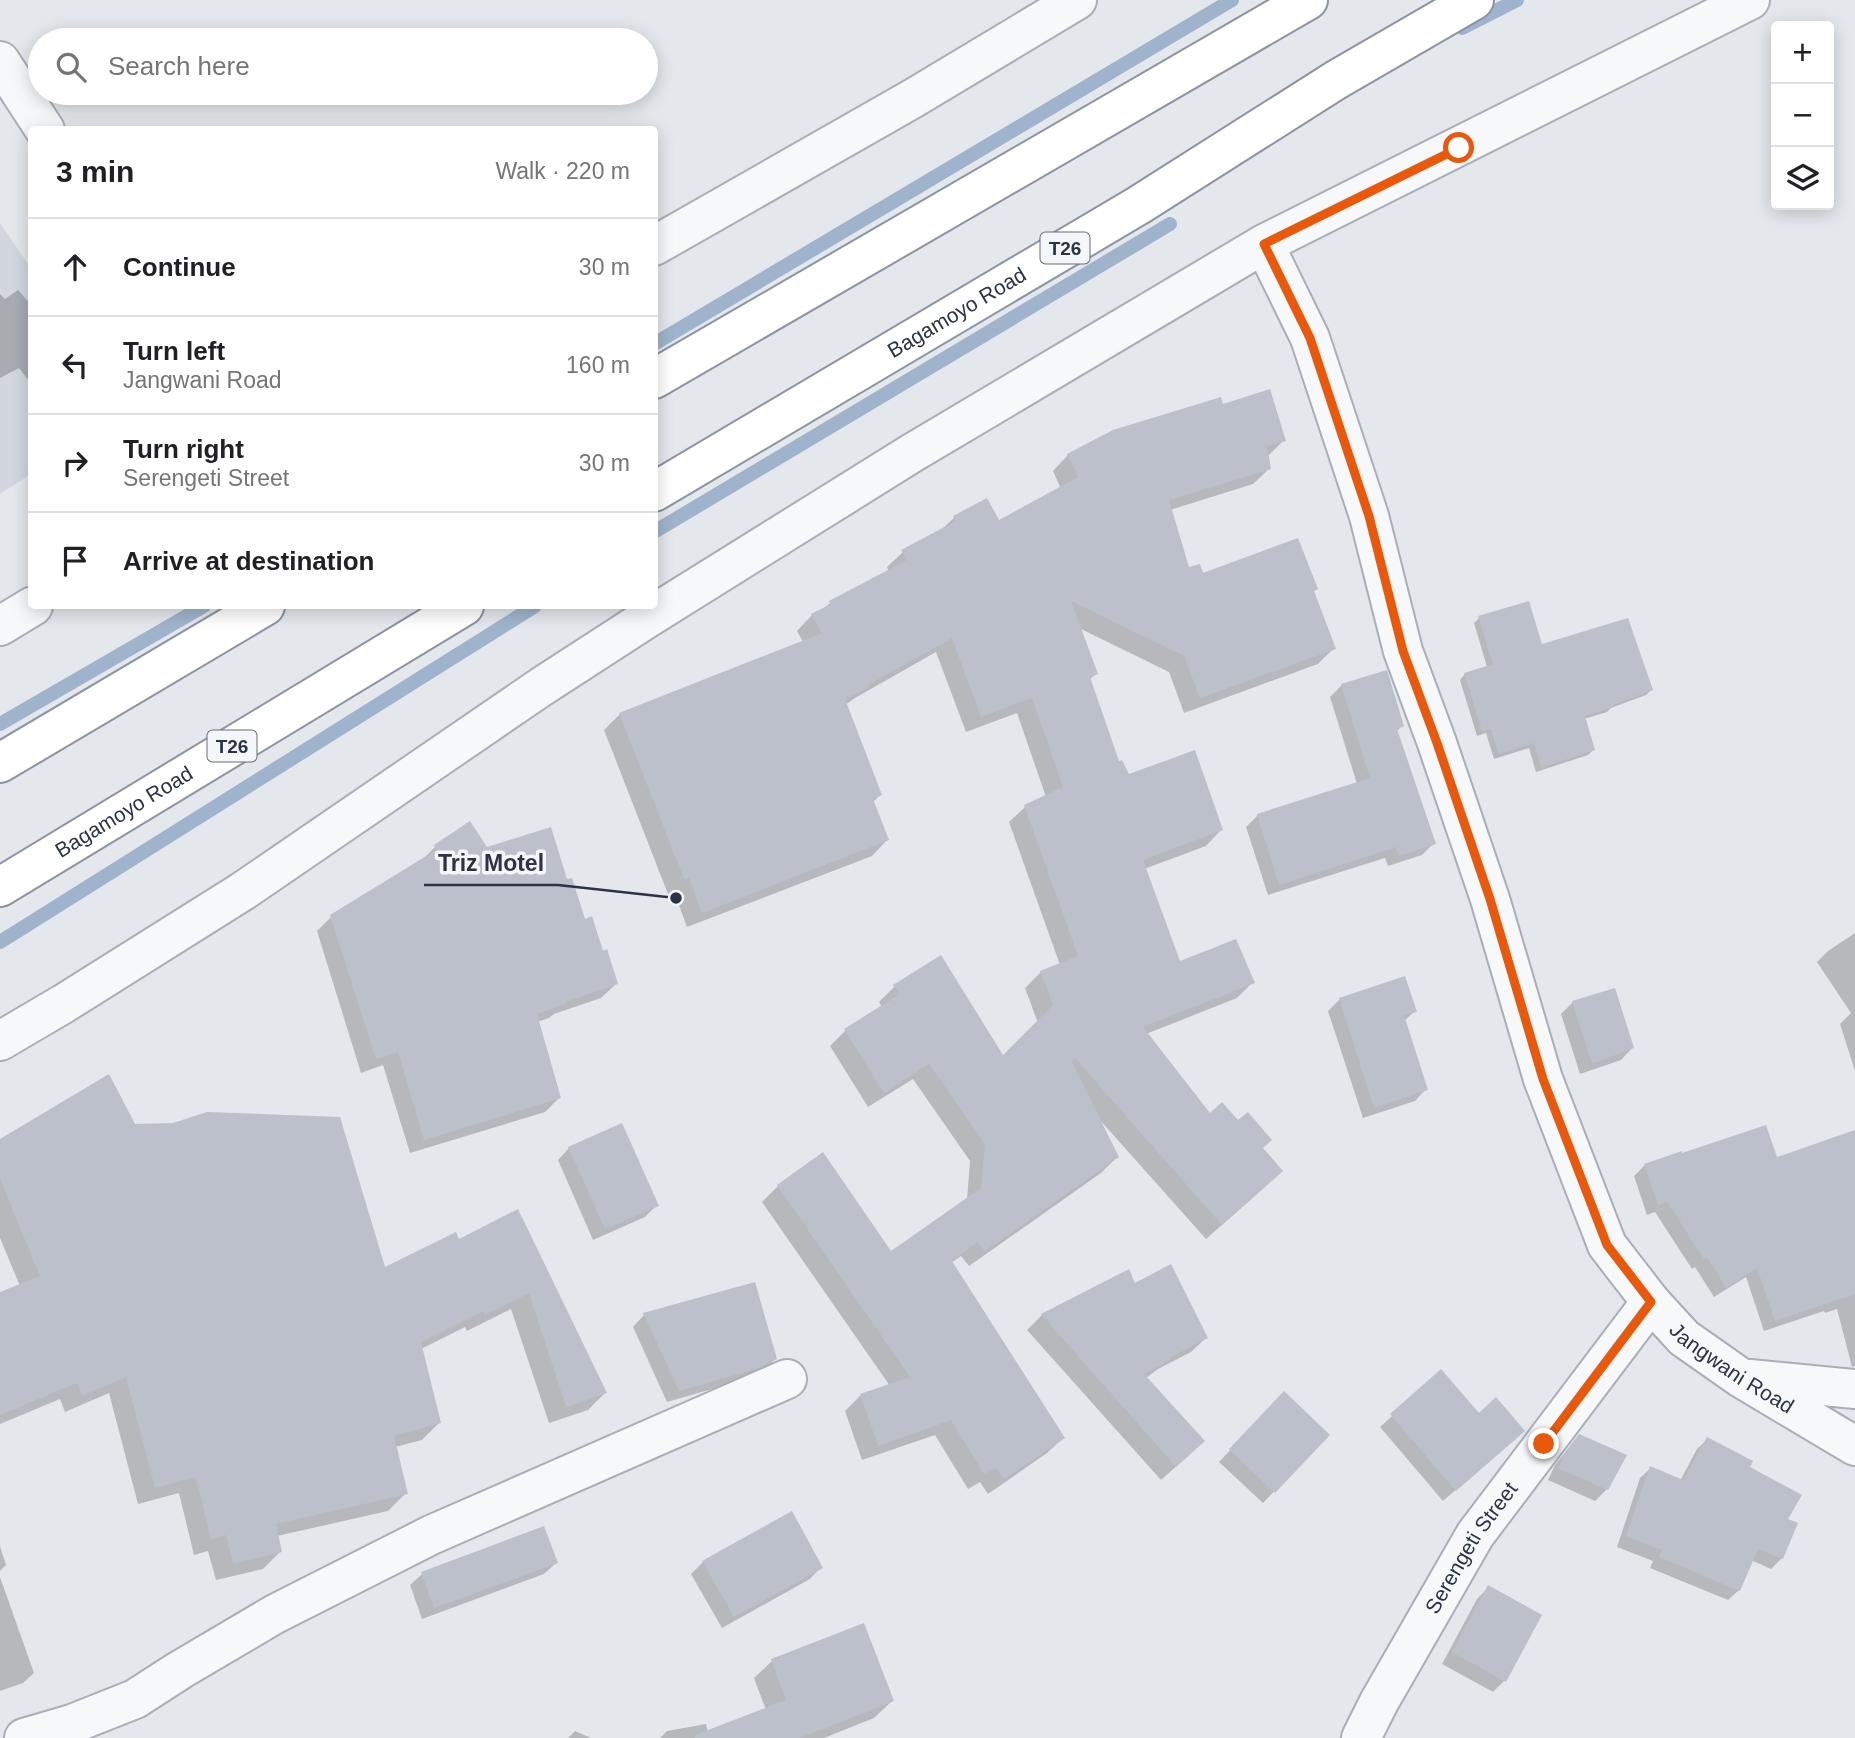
<!DOCTYPE html>
<meta charset="utf-8">
<style>
body{margin:0;font-family:Arial,sans-serif;background:#f6f6f6;color:#202124}
.controls{position:absolute;right:21px;top:21px;display:grid;overflow:hidden;border-radius:7px;box-shadow:0 4px 18px #0003}
.controls button{width:63px;height:63px;display:grid;place-items:center;padding:0;border:0;border-bottom:2px solid #e0e0e0;background:#fff;color:#202124;font:35px sans-serif}
.stop{position:absolute;width:21px;height:21px;margin:-16px;border:5px solid #ea580c;border-radius:50%;background:#fff}
.stop.end{background:#ea580c;border-color:#fff;box-shadow:0 2px 7px #0008}
.list{margin:0;padding:0;list-style:none}
h2{display:flex;justify-content:space-between;align-items:center;height:91px;margin:0;padding:0 28px;font-size:30px}
h2 small{font-size:23px;font-weight:400;color:#757577}
.list li{display:grid;grid-template-columns:46px 1fr auto;gap:21px;align-items:center;box-sizing:border-box;height:98px;padding:0 28px;border-top:2px solid #e0e0e0}
.list b{display:block;font-size:26px;white-space:nowrap}
.list p{margin:0;font-size:23px;white-space:nowrap;color:#757577}
.list em{font-size:23px;font-style:normal;color:#757577}
.icon{flex:none;width:38px;height:38px;fill:none;stroke:currentColor;stroke-width:2;stroke-linecap:round;stroke-linejoin:round}
.map{position:relative;flex:none;width:1855px;height:1738px;overflow:hidden}
.search{position:absolute;background:#fff;box-shadow:0 4px 18px #0003;left:28px;top:28px;width:630px;height:77px;display:flex;align-items:center;gap:18px;box-sizing:border-box;padding:0 24px;border-radius:38px;color:#757577;font-size:26px}
.panel{position:absolute;background:#fff;box-shadow:0 4px 18px #0003;left:28px;top:126px;width:630px;height:483px;border-radius:7px}
.map>svg:first-child{display:block}
.built{fill:#d2d6de}
.shadow{fill:#0003}
.lines{fill:none;stroke-linecap:round;stroke-linejoin:round}
.stream{stroke:#9fb4cc;stroke-width:14}
.building{fill:#bbc0ca}
.minor-casing{stroke:#a9aeb7;stroke-width:42}
.highway-casing{stroke:#8b94a3;stroke-width:42}
.minor{stroke:#f7f8fa;stroke-width:38}
.highway{stroke:#fff;stroke-width:38}
.route{stroke:#ea580c;stroke-width:9}
.labels{text-anchor:middle;stroke-width:7;stroke-linejoin:round;paint-order:stroke}
.shield{fill:#f4f6f9;stroke:#676e7b;stroke-width:2}
.shield-label{font-size:19px;font-weight:bold;fill:#2b3445}
.street-label{font-size:21px;fill:#2b3445;stroke:#f4f6f9}
.leader{fill:none;stroke:#2b3445;stroke-width:2.5}
.callout-dot{fill:#2b3445;stroke:#f4f6f9;stroke-width:2.5}
.callout-label{font-size:23px;text-anchor:middle;font-weight:bold;fill:#2b3445;stroke:#f4f6f9;stroke-width:7;stroke-linejoin:round;paint-order:stroke}
</style>
<div class="map">
<svg width="1855" height="1738" viewBox="0 0 1855 1738">
<rect width="100%" height="100%" fill="#e4e7ec"/>
<path class="built" d="M0 223 32 270 31 474 0 494Z"/>
<g class="shadow">
<path d="M18 290 32 306V385L19 368 0 378V294L5 299Z"/>
<path d="M1222 406 1284 440 1268 456 1269 469 1253 484 1170 510 1188 569 1202 575 1313 592 1334 648 1318 664 1184 713 1169 672 1079 628 1096 674 1089 680 1118 764 1128 776 1221 830 1206 846 1144 869 1179 963 1253 982 1237 998 1146 1034 1209 1116 1261 1149 1266 1186 1206 1239 1099 1119 1117 1157 1101 1173 969 1266 961 1256 951 1263 1063 1438 1047 1453 988 1494 980 1482 968 1489 935 1435 862 1460 845 1411 861 1395 890 1386 762 1202 778 1186 891 1253 967 1200 970 1161 913 1079 868 1107 830 1046 846 1030 882 1007 879 1002 895 986 1003 1057 1038 1023 1025 988 1041 972 1060 965 1009 822 1025 807 1046 797 1017 713 966 732 936 652 855 698 845 705 880 795 872 803 887 840 872 856 687 927 674 892 668 894 604 730 620 714 803 642 797 631 812 615 822 610 830 603 889 572 887 567 903 552 940 531 955 517 998 522 1061 489 1053 471 1068 455Z"/>
<path d="M1479 618 1541 646 1651 690 1646 695 1611 708 1607 712 1584 719 1593 750 1588 755 1536 772 1529 748 1494 759 1486 733 1477 736 1460 680 1465 674 1487 667 1474 623Z"/>
<path d="M1342 685 1402 726 1396 732 1434 843 1422 855 1388 866 1385 858 1268 895 1246 827 1258 815 1357 784 1330 697Z"/>
<path d="M435 847 486 849 565 882 616 984 601 998 554 1014 549 1018 537 1022 559 1098 545 1112 410 1153 383 1065 361 1073 317 931 331 917 420 862Z"/>
<path d="M1855 933V1071L1840 1024 1851 1013 1817 962 1828 951Z"/>
<path d="M1340 999 1415 1011 1404 1021 1426 1089 1415 1101 1363 1118 1328 1011Z"/>
<path d="M1573 1002 1632 1048 1621 1060 1580 1074 1561 1014Z"/>
<path d="M134 1126 384 1269 458 1241 518 1212 605 1393 588 1410 549 1423 511 1309 467 1331 465 1327 421 1349 439 1423 422 1440 395 1447 406 1493 388 1511 277 1536 280 1552 263 1569 216 1580 208 1551 194 1555 179 1493 138 1504 109 1393 65 1412 60 1399 0 1424V1294L20 1286 0 1238V1141Z"/>
<path d="M1855 1132V1366L1852 1367 1837 1309 1825 1313 1824 1311 1764 1331 1746 1277 1714 1297 1695 1267 1692 1269 1655 1212 1647 1215 1634 1176 1645 1165 1776 1159Z"/>
<path d="M569 1148 657 1205 645 1217 593 1240 558 1160Z"/>
<path d="M1128 1272 1134 1286 1206 1338 1191 1352 1158 1369 1146 1378 1188 1456 1161 1480 1027 1330 1042 1315Z"/>
<path d="M644 1315 775 1359 764 1371 740 1381 667 1402 633 1327Z"/>
<path d="M1441 1372 1479 1415 1511 1442 1443 1501 1380 1427Z"/>
<path d="M1273 1405 1327 1435 1263 1503 1219 1462Z"/>
<path d="M1579 1436 1607 1489 1595 1501 1548 1480 1555 1465Z"/>
<path d="M1708 1439 1747 1468 1782 1558 1771 1569 1751 1560 1739 1590 1728 1600 1650 1568 1653 1561 1617 1547 1640 1478 1651 1468 1680 1481 1697 1449Z"/>
<path d="M0 1546 6 1565 0 1571Z"/>
<path d="M703 1562 821 1567 810 1579 722 1628 691 1574Z"/>
<path d="M556 1563 544 1574 422 1619 410 1585 422 1574Z"/>
<path d="M0 1577 34 1673 23 1683 0 1691Z"/>
<path d="M1488 1588 1505 1680 1493 1692 1442 1664 1477 1599Z"/>
<path d="M863 1626 892 1701 874 1718 824 1738H713L766 1710 754 1678 772 1661Z"/>
<path d="M706 1724 709 1738H660L667 1731Z"/>
<path d="M575 1731 591 1738H568Z"/>
</g>
<g class="lines">
<g class="stream">
<path d="M1462 28 1517 0"/>
<path d="M654 344 1232 0"/>
<path d="M654 532 1170 224"/>
<path d="M0 724 204 606"/>
<path d="M0 942 535 606"/>
</g>
</g>
<g class="building">
<path d="M1270 389 1286 441 1267 446 1271 469 1169 500 1189 567 1200 564 1203 573 1298 538 1318 589 1314 591 1336 649 1200 698 1184 656 1071 601 1098 674 1090 677 1119 761 1122 760 1129 774 1195 750 1223 830 1143 860 1180 961 1236 939 1255 983 1143 1027 1210 1113 1222 1102 1238 1120 1248 1112 1272 1140 1263 1148 1283 1171 1222 1225 1075 1058 1071 1061 1119 1157 985 1251 977 1242 952 1261 1065 1438 1004 1479 996 1468 984 1474 951 1420 878 1446 860 1394 910 1377 777 1185 823 1152 891 1251 981 1188 985 1144 929 1064 884 1093 844 1029 900 994 893 985 941 955 1003 1055 1053 1005 1040 971 1078 956 1024 805 1063 787 1032 698 981 717 952 638 868 685 869 687 845 699 882 795 873 799 889 840 702 913 689 878 684 879 619 713 822 633 811 614 831 604 829 601 907 560 901 550 956 521 953 516 987 498 999 520 1078 477 1067 454 1113 430 1221 397 1223 404Z"/>
<path d="M1529 601 1542 644 1628 618 1653 690 1613 705 1614 707 1585 716 1595 750 1541 768 1534 743 1499 754 1491 729 1482 731 1464 673 1493 664 1478 616Z"/>
<path d="M1387 670 1404 726 1397 729 1436 844 1399 856 1396 847 1279 885 1257 814 1370 778 1341 684Z"/>
<path d="M470 821 487 847 551 827 567 879 572 878 585 919 592 916 603 951 607 949 618 984 565 1002V1004L537 1014 561 1098 424 1140 398 1052 376 1059 330 915 436 850 434 845Z"/>
<path d="M1405 976 1417 1012 1404 1015 1428 1090 1374 1108 1339 998Z"/>
<path d="M1615 988 1634 1048 1592 1064 1572 1001Z"/>
<path d="M109 1074 135 1124 173 1123 207 1112 340 1117 385 1267 456 1232 459 1239 518 1209 607 1393 566 1407 529 1293 485 1315 483 1311 421 1342 441 1423 394 1436 408 1494 276 1524 282 1552 233 1564 226 1535 211 1539 196 1477 155 1488 126 1377 82 1396 77 1383 0 1415V1292L40 1276 0 1179V1139Z"/>
<path d="M622 1123 659 1206 605 1229 568 1147Z"/>
<path d="M1766 1125 1777 1157 1855 1130V1294L1775 1321 1757 1268 1726 1288 1707 1257 1704 1259 1667 1202 1658 1205 1644 1164 1682 1151V1153Z"/>
<path d="M1171 1264 1208 1338 1169 1358 1170 1360 1144 1374 1205 1441 1176 1467 1041 1314 1129 1269 1135 1283Z"/>
<path d="M755 1282 777 1359 753 1370 679 1391 643 1313Z"/>
<path d="M1441 1369 1479 1413 1496 1397 1525 1431 1456 1491 1390 1414Z"/>
<path d="M1284 1391 1330 1435 1275 1493 1229 1449Z"/>
<path d="M1579 1434 1627 1455 1608 1490 1558 1468 1566 1451Z"/>
<path d="M1707 1437 1753 1461 1750 1467 1802 1495 1788 1519 1798 1523 1783 1559 1758 1549 1740 1591 1659 1557 1662 1550 1626 1536 1650 1466 1683 1480Z"/>
<path d="M792 1511 823 1568 734 1617 702 1561Z"/>
<path d="M544 1526 558 1563 434 1608 421 1572Z"/>
<path d="M1488 1585 1542 1615 1506 1682 1452 1652Z"/>
<path d="M864 1623 894 1701 799 1738H695V1735L786 1700 771 1659Z"/>
</g>
<g class="lines">
<defs>
<g id="minor">
<path d="M0 61 45 130"/>
<path id="s1" d="M1264 244 1310 338 1369 516 1403 651 1437 743 1490 899 1543 1079 1607 1245 1651 1302 1684 1338 1741 1378 1855 1446"/>
<path d="M654 246 912 99 1077 0"/>
<path d="M0 626 33 606"/>
<path d="M0 1041 63 1004 243 891 541 687 646 619 912 453 1264 244 1750 0"/>
<path d="M1750 1379 1855 1389"/>
<path d="M24 1738 72 1724 135 1699 180 1670 275 1614 431 1535 787 1379"/>
<path id="s2" d="M1361 1738 1379 1702 1475 1535 1651 1302"/>
</g>
<g id="highway">
<path d="M654 379 1308 0"/>
<path id="s3" d="M654 492 1139 205 1336 80 1474 0"/>
<path d="M0 763 265 606"/>
<path id="s4" d="M0 887 464 606"/>
</g>
</defs>
<use href="#minor" class="minor-casing"/>
<use href="#highway" class="highway-casing"/>
<use href="#minor" class="minor"/>
<use href="#highway" class="highway"/>
</g>
<g class="lines">
<path class="route" d="M1459 148 1264 244 1310 338 1369 516 1403 651 1437 743 1490 899 1543 1079 1607 1245 1651 1302 1544 1444"/>
</g>
<g class="labels">
<g class="shield">
<rect x="1040.5" y="232.5" width="49" height="31" rx="5"/>
<rect x="207.5" y="730.5" width="49" height="31" rx="5"/>
</g>
<g class="shield-label">
<text x="1065" y="255">T26</text>
<text x="232" y="753">T26</text>
</g>
<g class="street-label">
<text dy="7" stroke="none"><textPath href="#s3" startOffset="352">Bagamoyo Road</textPath></text>
<text dy="7" stroke="none"><textPath href="#s4" startOffset="145">Bagamoyo Road</textPath></text>
<text dy="7" stroke="none"><textPath href="#s1" startOffset="1237">Jangwani Road</textPath></text>
<text dy="7" stroke="none"><textPath href="#s2" startOffset="220">Serengeti Street</textPath></text>
</g>
</g>
<path class="leader" d="M676 898L558 885H424"/>
<circle class="callout-dot" cx="676" cy="898" r="7"/>
<g class="callout-label">
<text x="491" y="871">Triz Motel</text>
</g>
</svg>
<div class="controls">
<button>+</button>
<button>−</button>
<button><svg class="icon" aria-label="layers" viewBox="0 0 24 24"><path d="M12 4l9 5-9 5-9-5zM3 14l9 5 9-5"/></svg></button>
</div>
<div class="stop" style="left:1459px;top:148px"></div>
<div class="stop end" style="left:1544px;top:1444px"></div>
<div class="search"><svg class="icon" aria-label="search" viewBox="0 0 24 24"><circle cx="10" cy="10" r="6"/><path d="M15 15l6 6"/></svg>Search here</div>
<section class="panel">
<h2>3 min<small>Walk · 220 m</small></h2>
<ul class="list">
<li><svg class="icon" aria-label="ahead" viewBox="0 0 24 24"><path d="M12 20V5M6 11l6-6 6 6"/></svg><div><b>Continue</b></div><em>30 m</em></li>
<li><svg class="icon" aria-label="left" viewBox="0 0 24 24"><path d="M17 20v-9H6M10 6l-5 5 5 5"/></svg><div><b>Turn left</b><p>Jangwani Road</p></div><em>160 m</em></li>
<li><svg class="icon" aria-label="right" viewBox="0 0 24 24"><path d="M7 20v-9h11M14 6l5 5-5 5"/></svg><div><b>Turn right</b><p>Serengeti Street</p></div><em>30 m</em></li>
<li><svg class="icon" aria-label="arrive" viewBox="0 0 24 24"><path d="M6 21V4h12l-3 4 3 4H6"/></svg><div><b>Arrive at destination</b></div></li>
</ul>
</section>
</div>
